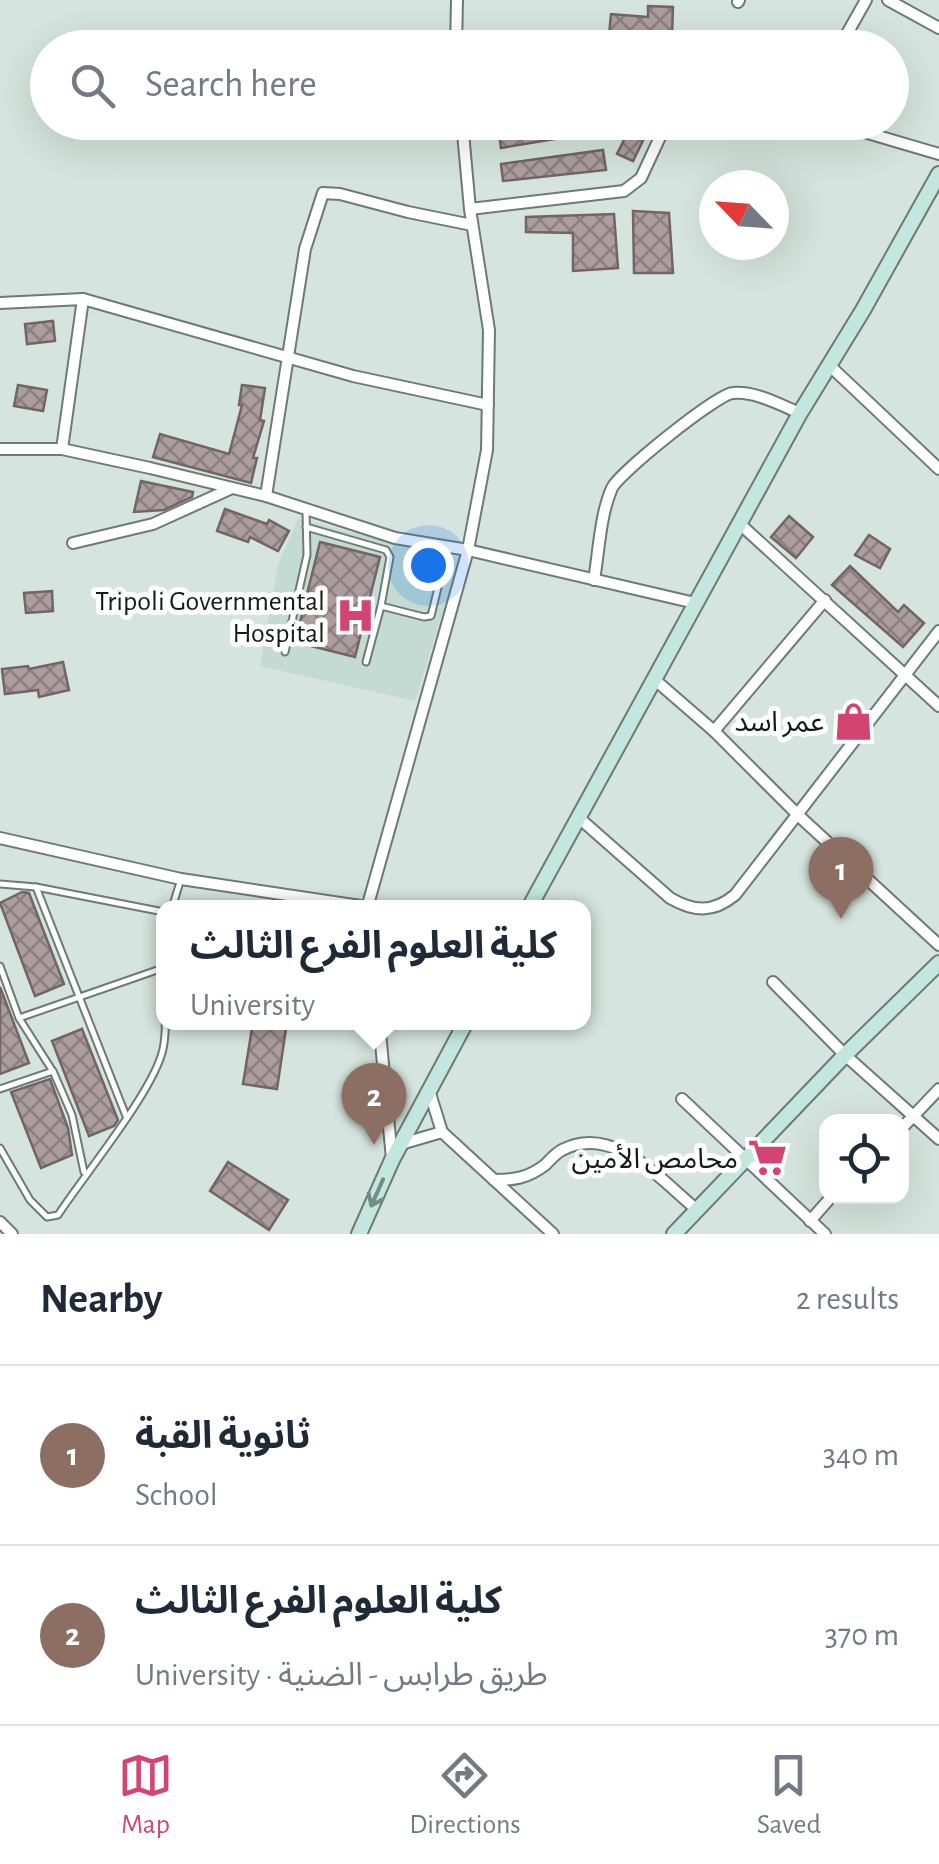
<!DOCTYPE html>
<meta charset="utf-8">
<style>
body{margin:0;font-family:"Alegreya Sans","Noto Sans Arabic",sans-serif;background:#f2f2f3;color:#1f2937}
.controls{position:absolute;right:30px;bottom:30px;display:grid;overflow:hidden;border-radius:20px;box-shadow:0 10px 40px #0002}
.controls button{width:90px;height:90px;display:grid;place-items:center;padding:0;border:0;border-bottom:2px solid #e0e1e3;background:#fff;color:#1f2937;font:50px sans-serif}
.compass{position:absolute;left:699px;top:170px;width:90px;height:90px;border-radius:50%;background:#fff;box-shadow:0 10px 40px #0002;rotate:295deg}
.you{position:absolute;left:428px;top:565px;width:35px;height:35px;margin:-25px;border:8px solid #fff;border-radius:50%;background:#1a73e8;box-shadow:0 0 0 15px #1a73e833}
.badge{display:grid;place-items:center;width:65px;height:65px;border-radius:50%;background:#d24471;color:#fff;font-size:32px;font-weight:700}
.pin{position:absolute;translate:-50% -82px;filter:drop-shadow(0 2px 5px #0008)}
.pin::after{content:'';position:absolute;top:52px;width:35px;height:30px;background:inherit;clip-path:polygon(0 0,100% 0,50% 100%)}
.popup{position:absolute;left:156px;top:900px;width:435px;height:130px;box-sizing:border-box;display:grid;place-content:center;border-radius:20px;background:#fff;filter:drop-shadow(0 2px 8px #0005);font-size:32px;white-space:nowrap;color:#747a83}
.popup b{font-size:38px;color:#1f2937}
.popup::after{content:'';position:absolute;left:50%;top:100%;margin-left:-20px;border:20px solid transparent;border-top-color:#fff}
.list{margin:0;padding:0;list-style:none}
h2{display:flex;justify-content:space-between;align-items:center;height:130px;margin:0;padding:0 40px;font-size:42px}
h2 small{font-size:32px;font-weight:400;color:#747a83}
.list li{display:grid;grid-template-columns:65px 1fr auto;gap:30px;align-items:center;box-sizing:border-box;height:180px;padding:0 40px;border-top:2px solid #e0e1e3}
.list b{display:block;font-size:38px;white-space:nowrap}
.list p{margin:0;font-size:32px;white-space:nowrap;color:#747a83}
.list em{font-size:32px;font-style:normal;color:#747a83}
.icon{flex:none;width:55px;height:55px;fill:none;stroke:currentColor;stroke-width:2;stroke-linecap:round;stroke-linejoin:round}
.map{position:relative;flex:none;width:939px;height:1234px;overflow:hidden}
.search{position:absolute;background:#fff;box-shadow:0 10px 40px #0002;left:30px;right:30px;top:30px;height:110px;display:flex;align-items:center;gap:25px;box-sizing:border-box;padding:0 35px;border-radius:55px;color:#747a83;font-size:38px}
.sheet{height:490px;background:#fff}
nav{display:flex;justify-content:space-around;align-items:center;box-sizing:border-box;height:140px;border-top:2px solid #e0e1e3;background:#fff;font-size:28px;color:#747a83}
nav a{display:grid;justify-items:center;gap:5px}
nav .on{color:#d24471}
.map>svg:first-child{display:block}
.built{fill:#c3dbd2}
.building{fill:url(#building-cross-hatch);stroke:#726467;stroke-width:2.5}
.lines{fill:none;stroke-linecap:round;stroke-linejoin:round}
.lane-casing{stroke:#6d7a75;stroke-width:9}
.street-casing{stroke:#6d7a75;stroke-width:14}
.secondary-casing{stroke:#6d7a75;stroke-width:18}
.lane{stroke:#fff;stroke-width:5}
.street{stroke:#fff;stroke-width:10}
.secondary{stroke:#c3e7de;stroke-width:14}
.oneway{stroke:#758b85}
.labels{text-anchor:middle;stroke-width:10;stroke-linejoin:round;paint-order:stroke}
.poi-label{font-size:28px;fill:#151a18;stroke:#fff;text-anchor:end}
</style>
<div class="map">
<svg width="939" height="1234" viewBox="0 0 939 1234">
<defs>
<pattern id="building-cross-hatch" width="8" height="8" patternUnits="userSpaceOnUse" patternTransform="scale(2.5)"><rect width="8" height="8" fill="#ac9da0"/><path d="M0 0l8 8M0 8l8-8" fill="none" stroke="#8b7f81"/></pattern>
</defs>
<rect width="100%" height="100%" fill="#d5e4de"/>
<path class="built" d="M298 519 459 559 415 701 260 666 278 565Z"/>
<g class="building">
<path d="M648 6 673 7 672 36H609L611 14 648 17Z"/>
<path d="M523 122H571L573 136 501 148 498 127Z"/>
<path d="M633 122H652L633 161 617 154Z"/>
<path d="M603 150 606 170 503 181 501 164Z"/>
<path d="M633 211 669 213 673 273H634Z"/>
<path d="M614 214 618 268 573 271V233L526 232V217Z"/>
<path d="M53 321 55 341 27 344 25 324Z"/>
<path d="M18 385 47 390 43 411 14 406Z"/>
<path d="M242 385 265 388 260 420 264 421 253 458H257L251 483 153 457 160 434 229 454 242 405H239Z"/>
<path d="M141 481 193 492 192 497 164 510 134 512Z"/>
<path d="M225 509 267 524 269 520 289 531 278 551 250 537 248 542 217 531Z"/>
<path d="M789 516 813 537 796 558 771 537Z"/>
<path d="M869 535 890 549 880 568 855 555Z"/>
<path d="M320 542 380 557 355 657 295 642Z"/>
<path d="M850 566 898 612 904 605 924 623 903 647 832 585Z"/>
<path d="M52 591 53 611 26 613 24 593Z"/>
<path d="M63 662 69 690 39 697 38 690 5 694 2 669 28 666 29 669Z"/>
<path d="M22 892 29 893 64 984 35 996 0 903Z"/>
<path d="M0 987 29 1063 0 1074Z"/>
<path d="M253 1022H287L277 1089 243 1084Z"/>
<path d="M82 1029 118 1120 114 1126 89 1136 52 1041Z"/>
<path d="M50 1079 68 1128 72 1155 41 1168 11 1092Z"/>
<path d="M228 1162 288 1200 269 1230 210 1191Z"/>
</g>
<g class="lines">
<defs>
<g id="lane">
<path d="M306 527 386 550 390 557 381 606 424 617 431 616 448 547"/>
<path d="M285 652 307 555 306 511"/>
<path d="M366 662 381 606"/>
<path d="M0 884 36 887 164 912"/>
<path d="M36 887 126 1116"/>
<path d="M172 908 180 882"/>
<path d="M0 966 19 1018 52 1070"/>
<path d="M19 1018 163 968"/>
<path d="M0 1089 53 1071 72 1115 84 1172"/>
<path d="M0 1148 30 1200 47 1217 58 1215C84 1175 154 1091 163 1049 169 1021 161 991 164 963"/>
</g>
<g id="street">
<path d="M888 0 939 28"/>
<path d="M738 2 739 0"/>
<path d="M456 48 457 0"/>
<path d="M839 48 866 0"/>
<path d="M830 122 939 154"/>
<path d="M470 209 624 191 641 178 667 122"/>
<path d="M0 303 83 299 353 376 488 405"/>
<path d="M829 365 939 469"/>
<path d="M0 449H62L150 468 266 496 395 538 468 550 695 603"/>
<path d="M62 449 83 299"/>
<path d="M266 496 305 249 323 193 340 194 408 212 472 225"/>
<path d="M740 524 939 706"/>
<path d="M73 543 153 524 230 489"/>
<path d="M594 580C599 551 600 515 612 488 619 473 717 394 733 393 756 391 780 405 800 413"/>
<path d="M654 679 714 731 799 816 939 945"/>
<path d="M714 731 825 600"/>
<path d="M578 817 670 898C694 912 713 913 735 895L939 631"/>
<path d="M0 838 181 879 367 907"/>
<path d="M367 908 468 550 487 450 489 330 470 209 462 122"/>
<path d="M773 982 845 1055 939 1139"/>
<path d="M379 1022 392 1159"/>
<path d="M429 1090 442 1132 553 1234"/>
<path d="M682 1099 825 1234"/>
<path d="M902 1128 939 1089"/>
<path d="M401 1144 442 1132"/>
<path d="M494 1180C514 1180 528 1178 545 1165 550 1160 556 1153 562 1150 613 1123 661 1180 696 1209"/>
<path d="M810 1221 832 1196"/>
<path d="M0 1222 12 1234"/>
</g>
<g id="secondary">
<path d="M529 908 800 413 863 310 939 174"/>
<path d="M359 1234 392 1160 466 1022"/>
<path d="M674 1234 845 1055 939 963"/>
</g>
</defs>
<use href="#lane" class="lane-casing"/>
<use href="#street" class="street-casing"/>
<use href="#secondary" class="secondary-casing"/>
<use href="#lane" class="lane"/>
<use href="#street" class="street"/>
<use href="#secondary" class="secondary"/>
</g>
<defs><path id="oneway-shaft" d="M-6 0H5M1.5-3L5.5 0L1.5 3" fill="none" stroke-width="1.6" stroke-linecap="round" stroke-linejoin="round" transform="scale(2.5)"/></defs>
<use class="oneway" href="#oneway-shaft" transform="translate(377 1193) rotate(114)"/>
<defs>
<symbol id="hospital-bare" viewBox="-9 -9 18 18"><path d="M-5-5h3v3.5h4V-5h3V5h-3V1.5h-4V5h-3Z" fill="#d24471" stroke="#fff" stroke-width="2.5" paint-order="stroke"/></symbol>
<symbol id="shop-bare" viewBox="-9 -9 18 18"><path d="M-5-2.5h2.3a2.7 3.5 0 0 1 5.4 0H5L5.5 6h-11ZM-1.5-2.5h3a1.5 2.3 0 0 0-3 0Z" fill="#d24471" stroke="#fff" stroke-width="2.5" paint-order="stroke"/></symbol>
<symbol id="supermarket-bare" viewBox="-9 -9 18 18"><path d="M-6-5.5h2.5l.6 2H6L4.5 2H-2.5L-4.4-4H-6ZM-1.5 3.2a1.3 1.3 0 1 0 .1 0ZM3 3.2a1.3 1.3 0 1 0 .1 0Z" fill="#d24471" stroke="#fff" stroke-width="2.5" paint-order="stroke"/></symbol>
</defs>
<g fill-rule="evenodd">
<use href="#hospital-bare" x="328" y="588" width="55" height="55"/>
<use href="#shop-bare" x="826" y="694" width="55" height="55"/>
<use href="#supermarket-bare" x="740" y="1130" width="55" height="55"/>
</g>
<g class="labels">
<g class="poi-label">
<text x="325" y="610">Tripoli Governmental<tspan x="325" dy="32">Hospital</tspan></text>
<text x="824" y="731">عمر اسد</text>
<text x="738" y="1168">محامص الأمين</text>
</g>
</g>
</svg>
<div class="controls">
<button><svg class="icon" aria-label="locate" viewBox="0 0 24 24"><circle cx="12" cy="12" r="6"/><path d="M12 2v4M12 18v4M2 12h4M18 12h4"/></svg></button>
</div>
<svg class="compass" viewBox="-18 -18 36 36"><path d="M0-13l5 13h-10z" fill="#e53935"/><path d="M0 13l5-13h-10z" fill="#747a83"/></svg>
<div class="you"></div>
<div class="pin badge" style="left:841px;top:919px;background:#8d6e63">1</div>
<div class="pin badge" style="left:374px;top:1145px;background:#8d6e63">2</div>
<div class="popup"><b>كلية العلوم الفرع الثالث</b>University</div>
<div class="search"><svg class="icon" aria-label="search" viewBox="0 0 24 24"><circle cx="10" cy="10" r="6"/><path d="M15 15l6 6"/></svg>Search here</div>
</div>
<section class="sheet">
<h2>Nearby<small>2 results</small></h2>
<ul class="list">
<li><span class="badge" style="background:#8d6e63">1</span><div><b>ثانوية القبة</b><p>School</p></div><em>340 m</em></li>
<li><span class="badge" style="background:#8d6e63">2</span><div><b>كلية العلوم الفرع الثالث</b><p>University · طريق طرابس - الضنية</p></div><em>370 m</em></li>
</ul>
</section>
<nav>
<a class="on"><svg class="icon" aria-label="map" viewBox="0 0 24 24"><path d="M3 6l6-2 6 2 6-2v14l-6 2-6-2-6 2zM9 4v14M15 6v14"/></svg>Map</a>
<a><svg class="icon" aria-label="directions" viewBox="0 0 24 24"><path d="M12 3l9 9-9 9-9-9zM9 14v-3h6M13 9l2 2-2 2"/></svg>Directions</a>
<a><svg class="icon" aria-label="saved" viewBox="0 0 24 24"><path d="M7 4h10v16l-5-4-5 4z"/></svg>Saved</a>
</nav>
